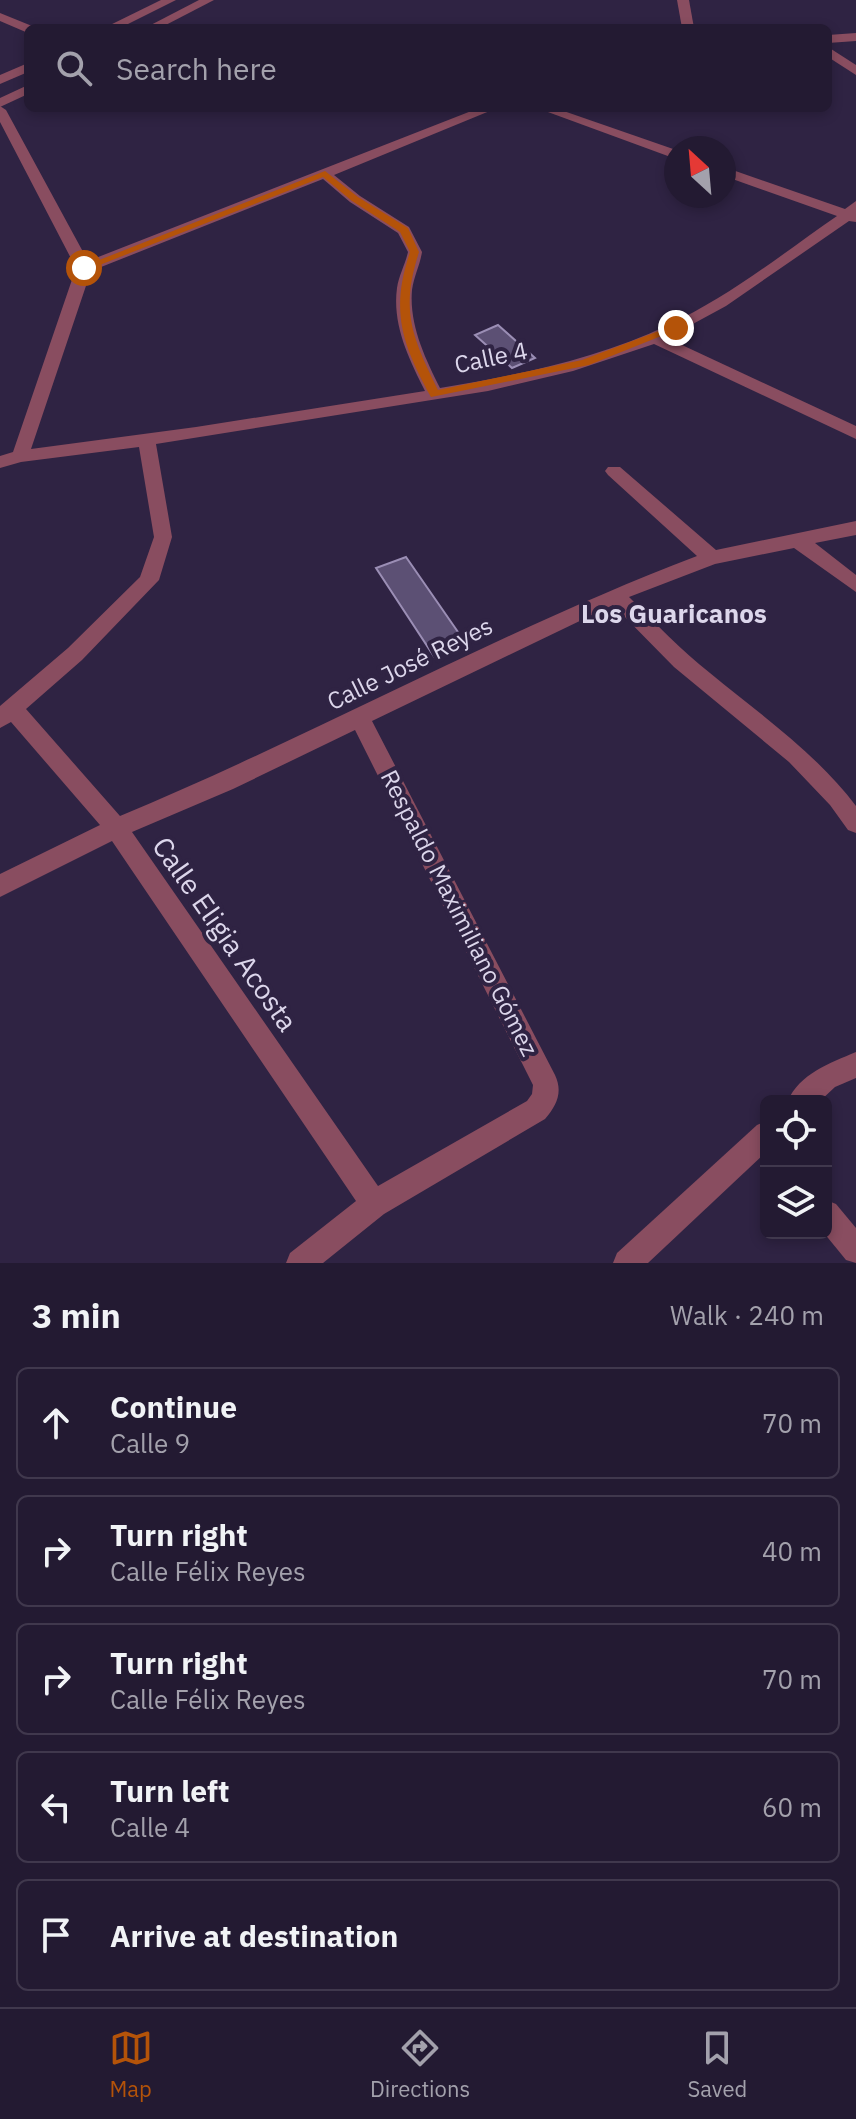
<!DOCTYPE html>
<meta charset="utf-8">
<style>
body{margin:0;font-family:"IBM Plex Sans",sans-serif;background:#2f273e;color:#f1f3f6}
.controls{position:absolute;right:24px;bottom:24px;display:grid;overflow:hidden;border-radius:12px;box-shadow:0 4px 12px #0003}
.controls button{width:72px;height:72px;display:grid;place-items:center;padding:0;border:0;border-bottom:2px solid #40384d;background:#231a32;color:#f1f3f6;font:40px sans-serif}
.compass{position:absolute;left:664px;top:136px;width:72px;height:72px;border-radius:50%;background:#231a32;box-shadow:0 4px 12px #0003;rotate:334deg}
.stop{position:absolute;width:24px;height:24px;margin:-18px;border:6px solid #b45309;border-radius:50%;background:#fff}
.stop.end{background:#b45309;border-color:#fff;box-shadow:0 2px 8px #0008}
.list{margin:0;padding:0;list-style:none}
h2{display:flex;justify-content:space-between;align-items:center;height:104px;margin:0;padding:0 32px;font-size:34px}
h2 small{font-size:26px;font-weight:400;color:#a3a1ac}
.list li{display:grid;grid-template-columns:52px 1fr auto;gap:24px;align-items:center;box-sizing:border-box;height:112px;margin:0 16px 16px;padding:0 16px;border:2px solid #40384d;border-radius:12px}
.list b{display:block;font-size:30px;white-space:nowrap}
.list p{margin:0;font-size:26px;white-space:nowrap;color:#a3a1ac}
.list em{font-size:26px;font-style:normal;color:#a3a1ac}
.icon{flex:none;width:44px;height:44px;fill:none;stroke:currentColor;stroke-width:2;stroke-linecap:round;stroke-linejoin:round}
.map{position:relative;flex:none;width:856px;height:1263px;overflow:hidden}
.search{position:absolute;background:#231a32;box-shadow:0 4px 12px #0003;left:24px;right:24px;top:24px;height:88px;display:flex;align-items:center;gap:20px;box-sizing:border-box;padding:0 28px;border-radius:12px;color:#a3a1ac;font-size:30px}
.sheet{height:744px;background:#231a32}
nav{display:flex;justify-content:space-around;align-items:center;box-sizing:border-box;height:112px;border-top:2px solid #40384d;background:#231a32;font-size:22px;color:#a3a1ac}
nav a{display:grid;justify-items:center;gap:4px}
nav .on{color:#b45309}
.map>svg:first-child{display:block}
.building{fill:#5c5074;stroke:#9b8eb5;stroke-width:2}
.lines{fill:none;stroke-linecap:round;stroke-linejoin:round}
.minor{fill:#894d60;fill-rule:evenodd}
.tertiary{fill:#894d60;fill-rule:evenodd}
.route{fill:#b45309}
.labels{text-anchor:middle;stroke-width:8;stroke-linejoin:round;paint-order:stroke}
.street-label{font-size:24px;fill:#dcd6eb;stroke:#2f2343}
.neighbourhood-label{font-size:26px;font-weight:bold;fill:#dcd6eb;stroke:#2f2343}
.near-street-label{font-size:28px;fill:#dcd6eb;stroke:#2f2343}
</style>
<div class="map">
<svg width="856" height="1263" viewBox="0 0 856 1263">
<rect width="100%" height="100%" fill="#2f2343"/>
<g class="building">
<path d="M498 325 535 358 512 368 475 335Z"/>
<path d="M406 557 467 645 435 658 376 568Z"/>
</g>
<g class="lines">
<g class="minor">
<path d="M677 0H689L694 28H682Z"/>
<path d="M0 13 32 26 33 28H28V33L0 21Z"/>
<path d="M856 33V41L828 43V35Z"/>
<path d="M828 47 856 65V75L828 57Z"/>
<path d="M0 106 6 110 88 261 479 108H497L334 175 360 196 409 227 422 252C420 265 414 276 412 290 409 325 425 358 440 388 518 375 598 359 668 325 729 297 782 254 837 216L724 176V167L845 209 856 201V222L849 221 726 306 667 338 856 426V439L654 344 573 371 488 391 156 444 172 537 159 580 82 660 26 709 120 816C315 735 500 631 697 556L608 475 605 471 608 467H620L716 550 856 521V535L815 543 856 575V592L794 548 715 564 629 597C656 624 681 650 710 673 761 715 816 753 856 806V833L848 830 830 805 789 762 674 667 613 605 372 721 555 1075C563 1092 557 1105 545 1119L384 1214 323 1263H286L290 1253 356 1201 112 841 0 897V874L100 825 11 722 0 728V706L68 648 140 577 154 537 139 447 21 462 0 468V456L13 452 76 268 0 122ZM323 179 350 202 398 233 408 252C405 265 399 275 397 288 392 325 409 359 425 391L196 427 31 449 91 271ZM355 730 533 1085 532 1094 527 1101 378 1186 132 832 233 789Z"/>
<path d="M537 108H555L676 150V159Z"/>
<path d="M856 1052V1078L835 1087 820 1101H788C799 1074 830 1063 856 1052Z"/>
<path d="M766 1121V1152L648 1263H613L617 1253 757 1125Z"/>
<path d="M826 1200 836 1204 856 1228V1263L846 1260 824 1233Z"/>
</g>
<g class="tertiary">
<path d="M161 0H176L120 28H104Z"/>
<path d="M199 0H214L160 28H145Z"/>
<path d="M28 63V72L0 84V75Z"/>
<path d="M28 85V94L0 107V98Z"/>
</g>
</g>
<path class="route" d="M325 171 358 197 408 228 419 252C400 311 412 337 438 390L582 360 672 326 681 328 589 365 431 397C402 344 390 311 410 252L400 232 352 201 323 177 87 270 79 268Z"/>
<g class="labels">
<g class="street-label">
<text transform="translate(491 358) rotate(-12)" y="8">Calle 4</text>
<text transform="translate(410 664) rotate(-26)" y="8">Calle José Reyes</text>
<text transform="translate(459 913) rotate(63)" y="8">Respaldo Maximiliano Gómez</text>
</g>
<g class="neighbourhood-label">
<text x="674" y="623">Los Guaricanos</text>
</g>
<g class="near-street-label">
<text transform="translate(225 934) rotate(55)" y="10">Calle Eligia Acosta</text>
</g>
</g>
</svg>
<div class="controls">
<button><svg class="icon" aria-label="locate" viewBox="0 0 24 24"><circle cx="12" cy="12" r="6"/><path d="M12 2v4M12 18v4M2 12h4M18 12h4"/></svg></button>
<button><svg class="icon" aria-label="layers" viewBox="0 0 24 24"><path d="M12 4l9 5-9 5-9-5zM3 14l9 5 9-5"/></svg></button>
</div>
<svg class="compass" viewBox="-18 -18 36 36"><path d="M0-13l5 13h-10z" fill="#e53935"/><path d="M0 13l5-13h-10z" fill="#a3a1ac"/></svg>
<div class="stop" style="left:84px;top:268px"></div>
<div class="stop end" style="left:676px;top:328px"></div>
<div class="search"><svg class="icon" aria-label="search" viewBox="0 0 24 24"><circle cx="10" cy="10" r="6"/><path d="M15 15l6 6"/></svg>Search here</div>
</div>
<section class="sheet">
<h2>3 min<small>Walk · 240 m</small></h2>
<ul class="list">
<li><svg class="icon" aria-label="ahead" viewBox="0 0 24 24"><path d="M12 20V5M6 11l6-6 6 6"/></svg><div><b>Continue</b><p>Calle 9</p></div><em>70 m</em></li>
<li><svg class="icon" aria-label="right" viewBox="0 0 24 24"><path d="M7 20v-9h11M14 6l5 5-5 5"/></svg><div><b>Turn right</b><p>Calle Félix Reyes</p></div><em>40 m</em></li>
<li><svg class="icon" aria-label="right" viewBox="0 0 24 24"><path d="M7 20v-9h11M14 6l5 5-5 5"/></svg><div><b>Turn right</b><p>Calle Félix Reyes</p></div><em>70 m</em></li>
<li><svg class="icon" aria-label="left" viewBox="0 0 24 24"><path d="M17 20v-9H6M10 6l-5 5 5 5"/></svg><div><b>Turn left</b><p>Calle 4</p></div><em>60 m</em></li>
<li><svg class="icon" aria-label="arrive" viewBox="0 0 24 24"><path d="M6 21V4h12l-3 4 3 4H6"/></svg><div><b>Arrive at destination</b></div></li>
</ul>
</section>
<nav>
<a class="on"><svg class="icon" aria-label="map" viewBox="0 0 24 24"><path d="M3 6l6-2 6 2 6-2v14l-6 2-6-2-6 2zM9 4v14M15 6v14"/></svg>Map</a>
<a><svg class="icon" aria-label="directions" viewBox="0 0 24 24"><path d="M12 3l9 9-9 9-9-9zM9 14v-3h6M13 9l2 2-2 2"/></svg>Directions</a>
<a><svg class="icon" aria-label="saved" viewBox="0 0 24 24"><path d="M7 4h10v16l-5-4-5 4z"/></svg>Saved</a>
</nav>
